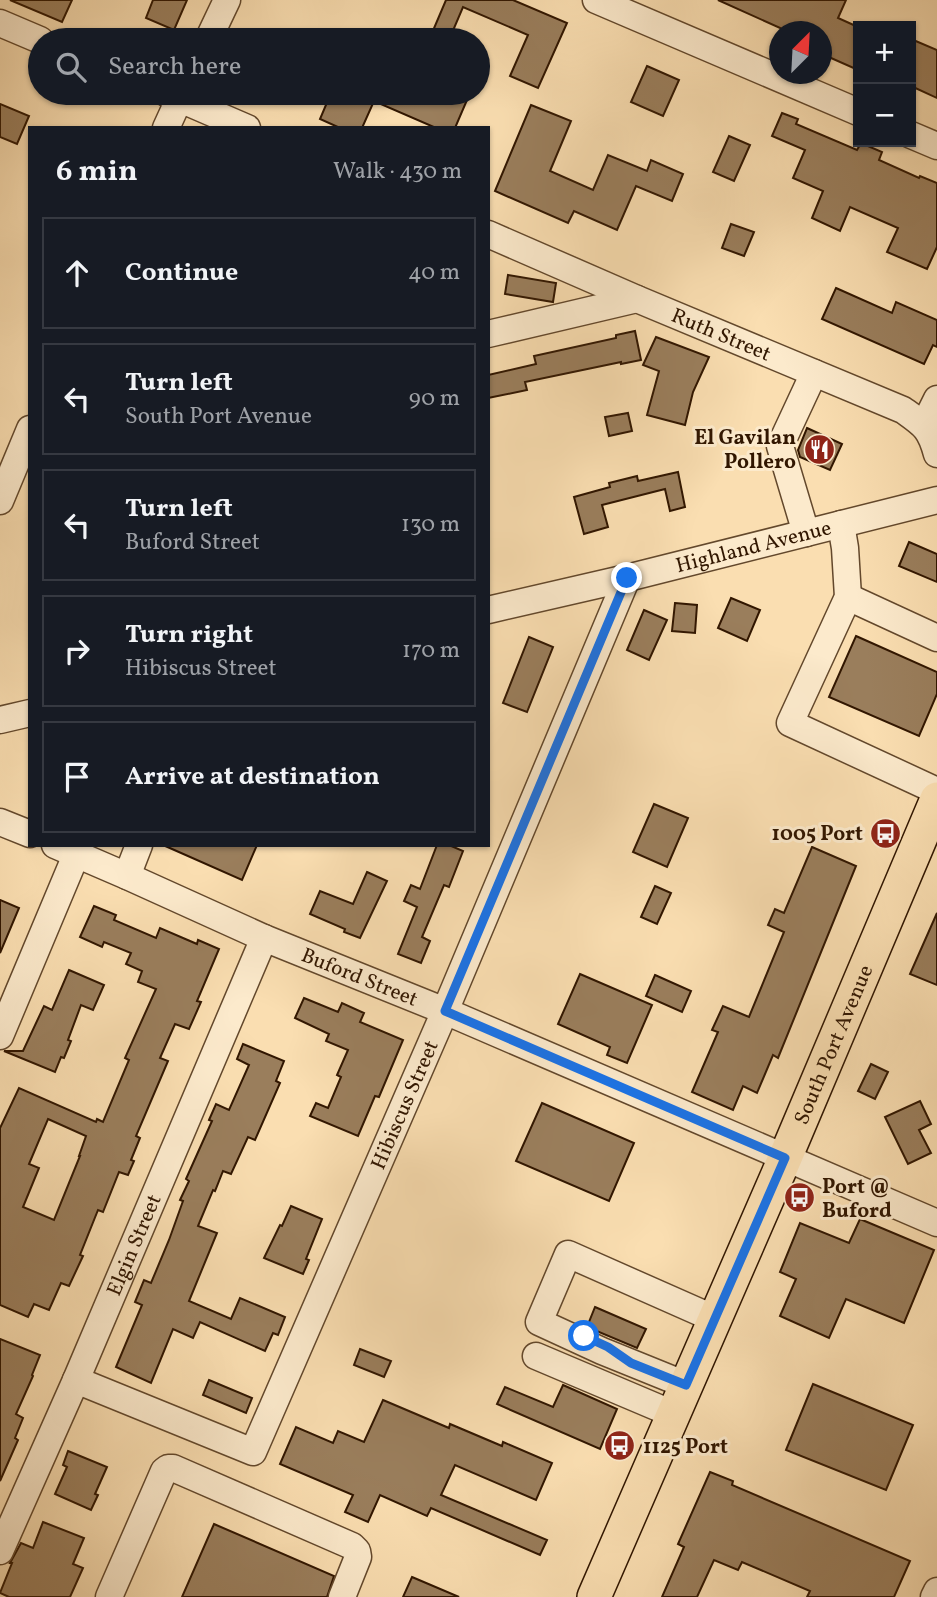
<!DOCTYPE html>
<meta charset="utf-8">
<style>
body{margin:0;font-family:Vollkorn,serif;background:#20242c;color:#f1f3f6}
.controls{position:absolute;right:21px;top:21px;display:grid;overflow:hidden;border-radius:0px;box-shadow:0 2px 5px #0004}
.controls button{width:63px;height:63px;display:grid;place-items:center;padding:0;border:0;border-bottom:2px solid #363941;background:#171b24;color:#f1f3f6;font:35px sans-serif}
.compass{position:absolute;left:769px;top:21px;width:63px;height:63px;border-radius:50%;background:#171b24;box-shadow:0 2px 5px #0004;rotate:24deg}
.stop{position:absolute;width:21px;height:21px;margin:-16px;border:5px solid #1a73e8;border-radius:50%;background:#fff}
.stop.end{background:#1a73e8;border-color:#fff;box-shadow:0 2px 7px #0008}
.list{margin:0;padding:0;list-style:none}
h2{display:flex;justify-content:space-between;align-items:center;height:91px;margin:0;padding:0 28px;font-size:30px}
h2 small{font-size:23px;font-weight:400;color:#9ea1a6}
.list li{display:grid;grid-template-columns:46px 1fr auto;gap:21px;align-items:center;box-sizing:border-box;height:112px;margin:0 14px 14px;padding:0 14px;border:2px solid #363941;border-radius:0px}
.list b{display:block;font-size:26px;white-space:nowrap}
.list p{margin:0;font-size:23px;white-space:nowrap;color:#9ea1a6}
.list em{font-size:23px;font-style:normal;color:#9ea1a6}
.icon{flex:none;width:38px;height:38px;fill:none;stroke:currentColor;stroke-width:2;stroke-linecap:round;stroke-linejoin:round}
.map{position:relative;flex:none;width:937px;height:1597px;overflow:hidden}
.search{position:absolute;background:#171b24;box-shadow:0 2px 5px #0004;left:28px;top:28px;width:462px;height:77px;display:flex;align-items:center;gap:18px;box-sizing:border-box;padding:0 24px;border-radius:38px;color:#9ea1a6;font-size:26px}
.panel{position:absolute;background:#171b24;box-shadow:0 2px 5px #0004;left:28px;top:126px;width:462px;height:721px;border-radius:0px}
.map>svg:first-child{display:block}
.building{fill:#9a7e5c;stroke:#311600;stroke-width:2;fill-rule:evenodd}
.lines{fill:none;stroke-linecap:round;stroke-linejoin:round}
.minor-casing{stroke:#63482c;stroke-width:29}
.major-casing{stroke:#311600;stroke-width:36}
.minor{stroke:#fceacc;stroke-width:26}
.major{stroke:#fadeb1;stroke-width:33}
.route{stroke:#1a73e8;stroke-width:9}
.labels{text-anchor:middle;stroke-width:6;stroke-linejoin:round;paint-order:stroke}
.street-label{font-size:21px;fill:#311600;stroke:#fceacc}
.poi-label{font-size:21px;font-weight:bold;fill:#311600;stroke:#fceacc;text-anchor:end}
</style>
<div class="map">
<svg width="937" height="1597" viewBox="0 0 937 1597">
<rect width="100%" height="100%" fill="#fadeb1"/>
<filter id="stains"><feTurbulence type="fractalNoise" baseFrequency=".00286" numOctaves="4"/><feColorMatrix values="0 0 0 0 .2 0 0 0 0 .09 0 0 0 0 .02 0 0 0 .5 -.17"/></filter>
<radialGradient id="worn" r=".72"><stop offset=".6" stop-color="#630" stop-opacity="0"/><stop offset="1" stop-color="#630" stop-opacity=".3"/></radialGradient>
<g class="building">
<path d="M10 0H72L62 22Z"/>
<path d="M153 0H187L174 30 146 18Z"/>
<path d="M446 0H513L567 23 538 88 510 76 528 35 463 7 449 40H429Z"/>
<path d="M718 0H846L838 18 858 27V70L822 54V32H789Z"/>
<path d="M911 39 937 50V98L911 86Z"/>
<path d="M647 66 679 80 663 116 631 102Z"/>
<path d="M331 93H451L467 100 455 128H436L374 101 362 128H340L320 119Z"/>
<path d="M0 104 29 116 17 144 0 137Z"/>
<path d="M531 105 571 121 550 171 593 190 608 155 647 171 651 160 683 174 672 201 636 186 617 230 574 211 568 223 495 191Z"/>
<path d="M782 113 798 119 796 124 857 150 861 143 882 152 879 160 919 178 920 176 937 183V247L927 269 887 252 898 228 850 207 840 231 812 218 823 191 793 178 805 150 772 136Z"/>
<path d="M729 136 750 145 734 181 713 172Z"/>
<path d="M731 224 754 232 744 256 722 248Z"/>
<path d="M508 275 556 283 553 302 505 294Z"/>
<path d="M836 288 892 313 896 302 937 320V347L933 345 924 364 822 319Z"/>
<path d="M635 331 641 360 621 364V362L525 382 527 390 488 398V375L536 364 534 356 616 338V335Z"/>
<path d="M656 337 709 357 693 392 685 425 647 415 659 371 643 365Z"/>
<path d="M628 413 632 431 609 436 605 417Z"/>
<path d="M807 428 842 444 830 470 800 457 798 450Z"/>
<path d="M678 472 685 507 670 511 665 489 602 505 608 527 584 534 574 497 610 487 609 483 637 476 638 481Z"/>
<path d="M909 542 937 554V582L899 566Z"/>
<path d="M731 598 760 610 747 641 718 628Z"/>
<path d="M675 603 697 605 695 633 672 631Z"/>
<path d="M644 610 667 620 649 660 627 650Z"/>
<path d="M856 636 937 672V694L919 736 829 697Z"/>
<path d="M529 637 553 647 527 712 503 703Z"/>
<path d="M654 804 688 818 667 867 633 852Z"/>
<path d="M163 845H257L242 880Z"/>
<path d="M437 845H449L463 851 449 887 444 885 422 937 430 941 421 963 398 954 417 907 404 901 411 885 420 889Z"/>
<path d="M812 847 856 866 778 1058 773 1055 757 1093 743 1086 733 1110 692 1092 718 1032 712 1030 723 1006 749 1017 784 932 768 925 775 909 784 913Z"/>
<path d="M367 872 387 881 360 938 344 932 345 929 310 914 320 891 353 904Z"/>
<path d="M655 886 671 893 657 924 641 917Z"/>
<path d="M0 900 19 908 0 953Z"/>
<path d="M94 906 116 915 114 920 156 938 160 928 197 944 198 940 219 949 197 1001 201 1002 189 1029 175 1024 160 1058 168 1061 136 1136 140 1138 131 1160 134 1161 128 1175 119 1172 103 1212 98 1210 80 1255 83 1256 69 1286 61 1283 49 1310 34 1304 28 1317 0 1305V1128L19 1088 96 1122 97 1119 103 1122 129 1060 125 1058 156 989 138 982 142 971 126 964 131 953 104 942 102 947 80 937ZM48 1119 86 1136 79 1156H80L54 1220 23 1207 39 1168 29 1164Z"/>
<path d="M937 913V985L910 974Z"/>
<path d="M69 970 104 985 93 1010 81 1005 68 1040 71 1041 64 1058 61 1057 55 1072 4 1051H23L44 1006 52 1010Z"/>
<path d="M580 974 652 1005 627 1063 607 1055 610 1047 558 1024Z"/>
<path d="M655 975 691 991 682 1012 646 996Z"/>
<path d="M304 998 338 1012 342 1003 364 1013 360 1022 403 1040 379 1097 375 1096 358 1136 310 1116 316 1103 328 1108 341 1077 337 1075 348 1050 326 1041 329 1034 295 1018Z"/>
<path d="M243 1044 284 1061 276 1081 280 1083 255 1140 248 1137 231 1174 223 1171 215 1191 213 1190 198 1226 217 1233 189 1301 231 1319 240 1298 285 1317 278 1335 273 1333 265 1351 200 1322 193 1338 173 1329 151 1383 116 1367 142 1305 135 1302 144 1280 151 1283 169 1240 183 1201 180 1200 189 1181 186 1179 212 1121 209 1120 216 1104 229 1110 249 1065 237 1059Z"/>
<path d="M871 1064 888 1072 875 1099 858 1091Z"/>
<path d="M920 1101 931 1124 919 1130 931 1153 908 1164 885 1117Z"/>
<path d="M542 1103 634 1143 609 1201 516 1161Z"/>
<path d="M291 1206 322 1219 306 1259 309 1260 303 1274 264 1258 280 1225 282 1226Z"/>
<path d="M860 1219 934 1250 904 1323 846 1299 829 1338 780 1316 796 1279 780 1272 800 1223 849 1243Z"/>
<path d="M595 1307 646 1329 637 1348 587 1327Z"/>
<path d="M0 1339 40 1355 32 1375 33 1376 16 1414 23 1418 15 1438 18 1440 0 1481Z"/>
<path d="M360 1349 391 1361 384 1377 354 1365Z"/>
<path d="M209 1380 252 1398 246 1413 203 1395Z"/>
<path d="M813 1384 913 1425 886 1490 786 1450Z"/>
<path d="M563 1385 617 1409 600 1449 497 1404 505 1387 553 1407Z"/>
<path d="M383 1400 449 1428 450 1424 502 1446 503 1442 552 1463 536 1500 455 1465 441 1495 547 1540 540 1555 431 1508 427 1516 380 1495 368 1522 345 1512 353 1495 280 1464 296 1427 333 1443 338 1431 364 1442Z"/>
<path d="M68 1451 107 1467 95 1494 98 1495 91 1510 55 1494 67 1467 63 1465Z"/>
<path d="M710 1472 733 1481 732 1485 910 1561 894 1597H807L810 1591 742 1562 738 1570 714 1560 697 1597H662L684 1547 678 1544Z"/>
<path d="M43 1522 84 1538 73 1564 83 1568 70 1597H9L0 1593 12 1563H10L21 1543 33 1548Z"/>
<path d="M214 1524 334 1576 327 1597H182Z"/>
<path d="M412 1577 459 1597H403Z"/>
</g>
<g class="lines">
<defs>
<g id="minor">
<path d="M596 0 858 112"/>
<path d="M0 23 40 40"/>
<path d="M208 40 227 0"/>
<path d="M166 93 247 128"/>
<path d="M166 128 182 93"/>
<path d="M911 135 937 146"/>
<path id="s1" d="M488 234 637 299 903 410C924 425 930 428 937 454"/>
<path d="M488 334 637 299"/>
<path d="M924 425 937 399"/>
<path d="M0 501 30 429"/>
<path d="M841 524 845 548 848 597 790 723 937 791"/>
<path d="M806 533 780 446 814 373"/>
<path d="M848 597 937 638"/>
<path id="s2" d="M488 610 627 578 937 500"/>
<path d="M0 720 30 713"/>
<path d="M0 822 30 834"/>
<path id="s3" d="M55 845 127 876 264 938 445 1011 937 1223"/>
<path d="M127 876 139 845"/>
<path d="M0 1036 76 855"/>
<path d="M536 1356 673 1414"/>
<path id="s4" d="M76 1380 253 1452 445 1011 627 578"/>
<path d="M686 1385 602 1351 539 1322 568 1254 715 1319"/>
<path id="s5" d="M0 1551 76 1380 264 938"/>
<path d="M109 1597 164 1471 168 1468H173L352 1546 357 1551 358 1557 342 1597"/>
<path d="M934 1597 937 1591"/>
</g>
<g id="major">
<path id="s6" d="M594 1597 785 1158 937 799"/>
</g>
</defs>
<use href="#minor" class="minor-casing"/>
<use href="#major" class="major-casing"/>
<use href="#minor" class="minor"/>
<use href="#major" class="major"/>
</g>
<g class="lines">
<path class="route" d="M584 1336 608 1347 631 1363 686 1385 785 1158 445 1011 627 578"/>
</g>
<defs>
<symbol id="restaurant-disc" viewBox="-11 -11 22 22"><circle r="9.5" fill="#8f2418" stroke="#fceacc"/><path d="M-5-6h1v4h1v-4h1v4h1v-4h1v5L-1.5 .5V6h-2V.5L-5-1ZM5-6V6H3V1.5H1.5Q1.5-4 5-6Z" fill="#fff"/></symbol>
<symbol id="bus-disc" viewBox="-11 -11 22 22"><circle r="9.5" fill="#8f2418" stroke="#fceacc"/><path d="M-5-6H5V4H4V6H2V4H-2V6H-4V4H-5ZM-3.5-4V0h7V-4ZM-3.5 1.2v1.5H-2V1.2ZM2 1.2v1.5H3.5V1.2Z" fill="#fff"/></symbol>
</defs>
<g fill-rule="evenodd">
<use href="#restaurant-disc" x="802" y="432" width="35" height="35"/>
<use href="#bus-disc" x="868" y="816" width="35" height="35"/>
<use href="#bus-disc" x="782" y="1180" width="35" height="35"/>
<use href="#bus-disc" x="602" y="1428" width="35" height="35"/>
</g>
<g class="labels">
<g class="street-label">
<text dy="7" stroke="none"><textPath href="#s1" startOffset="254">Ruth Street</textPath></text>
<text dy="7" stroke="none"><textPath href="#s2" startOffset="273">Highland Avenue</textPath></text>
<text dy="7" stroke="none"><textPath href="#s3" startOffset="332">Buford Street</textPath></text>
<text dy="7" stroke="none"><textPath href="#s6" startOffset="602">South Port Avenue</textPath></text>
<text dy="7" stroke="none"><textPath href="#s4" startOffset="570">Hibiscus Street</textPath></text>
<text dy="7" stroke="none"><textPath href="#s5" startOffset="334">Elgin Street</textPath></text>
</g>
<g class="poi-label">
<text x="796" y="444">El Gavilan<tspan x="796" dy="24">Pollero</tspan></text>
<text x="863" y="840">1005 Port</text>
<text x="822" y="1193" text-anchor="start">Port @<tspan x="822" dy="24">Buford</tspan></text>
<text x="643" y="1453" text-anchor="start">1125 Port</text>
</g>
</g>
<rect width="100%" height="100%" filter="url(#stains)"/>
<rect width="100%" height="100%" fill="url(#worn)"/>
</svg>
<div class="controls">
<button>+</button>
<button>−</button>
</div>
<svg class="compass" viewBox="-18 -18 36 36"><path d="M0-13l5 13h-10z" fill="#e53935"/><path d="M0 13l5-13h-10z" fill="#9ea1a6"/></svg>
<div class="stop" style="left:584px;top:1336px"></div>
<div class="stop end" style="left:627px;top:578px"></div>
<div class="search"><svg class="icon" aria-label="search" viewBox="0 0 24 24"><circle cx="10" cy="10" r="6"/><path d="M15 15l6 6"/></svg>Search here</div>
<section class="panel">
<h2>6 min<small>Walk · 430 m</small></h2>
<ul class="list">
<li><svg class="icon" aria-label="ahead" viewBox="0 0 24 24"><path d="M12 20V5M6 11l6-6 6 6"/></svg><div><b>Continue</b></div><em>40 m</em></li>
<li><svg class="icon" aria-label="left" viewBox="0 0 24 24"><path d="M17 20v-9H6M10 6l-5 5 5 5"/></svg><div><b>Turn left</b><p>South Port Avenue</p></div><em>90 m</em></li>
<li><svg class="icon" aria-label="left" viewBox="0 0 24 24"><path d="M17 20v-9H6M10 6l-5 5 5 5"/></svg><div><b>Turn left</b><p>Buford Street</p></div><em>130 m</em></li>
<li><svg class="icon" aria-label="right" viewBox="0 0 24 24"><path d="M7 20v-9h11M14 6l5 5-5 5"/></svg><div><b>Turn right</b><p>Hibiscus Street</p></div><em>170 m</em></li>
<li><svg class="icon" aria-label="arrive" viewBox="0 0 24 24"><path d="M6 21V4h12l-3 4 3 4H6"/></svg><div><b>Arrive at destination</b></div></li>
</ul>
</section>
</div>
